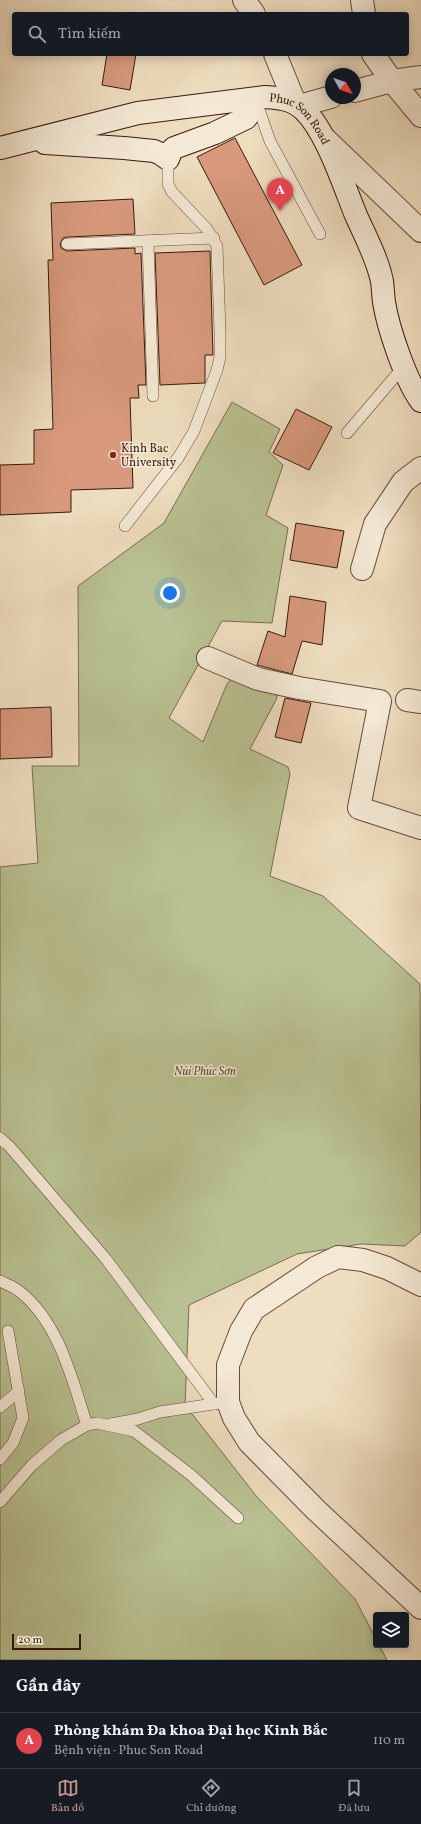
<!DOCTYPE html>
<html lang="vi">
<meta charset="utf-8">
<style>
body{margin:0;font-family:Vollkorn,serif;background:#20242c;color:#f1f3f6}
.controls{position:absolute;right:12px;bottom:12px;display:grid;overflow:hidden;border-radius:4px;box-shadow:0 2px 10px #0003}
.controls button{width:36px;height:36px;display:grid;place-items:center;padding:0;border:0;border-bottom:1px solid #363941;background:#171b24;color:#f1f3f6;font:20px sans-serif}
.compass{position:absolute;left:325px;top:68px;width:36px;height:36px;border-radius:50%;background:#171b24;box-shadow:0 2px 10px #0003;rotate:130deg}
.scale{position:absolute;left:12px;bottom:10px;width:69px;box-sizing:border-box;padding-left:4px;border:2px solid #38190d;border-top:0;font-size:11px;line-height:14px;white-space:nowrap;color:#38190d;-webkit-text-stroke:3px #f4e9d5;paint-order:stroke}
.you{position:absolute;left:170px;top:593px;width:14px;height:14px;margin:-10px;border:3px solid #fff;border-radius:50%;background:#1a73e8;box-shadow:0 0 0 6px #1a73e833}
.badge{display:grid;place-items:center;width:26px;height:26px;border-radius:50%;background:#c59692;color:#fff;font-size:13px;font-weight:700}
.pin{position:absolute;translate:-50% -33px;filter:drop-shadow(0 1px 2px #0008)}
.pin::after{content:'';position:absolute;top:21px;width:14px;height:12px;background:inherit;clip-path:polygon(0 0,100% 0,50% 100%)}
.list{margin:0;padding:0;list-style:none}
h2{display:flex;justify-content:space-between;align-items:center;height:52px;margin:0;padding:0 16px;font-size:17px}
h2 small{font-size:13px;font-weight:400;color:#9ea1a6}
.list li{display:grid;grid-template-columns:26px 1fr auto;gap:12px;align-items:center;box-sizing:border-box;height:56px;padding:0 16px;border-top:1px solid #363941}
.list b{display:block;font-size:15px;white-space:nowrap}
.list p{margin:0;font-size:13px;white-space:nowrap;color:#9ea1a6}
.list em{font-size:13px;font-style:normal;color:#9ea1a6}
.icon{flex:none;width:22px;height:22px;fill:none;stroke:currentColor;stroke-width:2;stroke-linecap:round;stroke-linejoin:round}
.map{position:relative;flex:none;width:421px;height:1660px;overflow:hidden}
.search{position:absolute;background:#171b24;box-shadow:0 2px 10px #0003;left:12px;right:12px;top:12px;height:44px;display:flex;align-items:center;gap:10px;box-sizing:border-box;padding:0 14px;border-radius:4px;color:#9ea1a6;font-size:15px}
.sheet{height:108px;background:#171b24}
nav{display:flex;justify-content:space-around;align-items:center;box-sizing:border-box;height:56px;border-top:1px solid #363941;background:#171b24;font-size:11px;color:#9ea1a6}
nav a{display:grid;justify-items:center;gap:2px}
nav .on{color:#c59692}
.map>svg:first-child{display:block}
.green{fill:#b9c192;stroke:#786d50}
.building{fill:#d8997d;stroke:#38190d}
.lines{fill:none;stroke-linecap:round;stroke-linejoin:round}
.lane-casing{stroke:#664a3a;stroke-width:12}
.street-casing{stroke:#664a3a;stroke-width:24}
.secondary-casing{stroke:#38190d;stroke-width:24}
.lane{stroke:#f4e9d5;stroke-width:11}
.street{stroke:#f4e9d5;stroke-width:22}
.secondary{stroke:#f4e9d5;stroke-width:22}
.poi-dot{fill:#8f2418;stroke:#f4e9d5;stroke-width:1.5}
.labels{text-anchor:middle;stroke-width:3;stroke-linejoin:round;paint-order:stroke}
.street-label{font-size:12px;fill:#38190d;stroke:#f4e9d5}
.poi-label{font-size:12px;fill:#38190d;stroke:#f4e9d5;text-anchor:start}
.park-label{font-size:12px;font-style:italic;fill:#5f4b35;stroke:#f4e9d5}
</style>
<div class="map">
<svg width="421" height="1660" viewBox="0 0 421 1660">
<rect width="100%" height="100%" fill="#eeddbf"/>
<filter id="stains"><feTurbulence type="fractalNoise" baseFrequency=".005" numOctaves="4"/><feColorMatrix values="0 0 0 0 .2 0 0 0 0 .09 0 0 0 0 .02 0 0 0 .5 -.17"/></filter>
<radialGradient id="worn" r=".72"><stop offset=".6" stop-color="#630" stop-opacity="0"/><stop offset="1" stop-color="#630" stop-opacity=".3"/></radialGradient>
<path class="green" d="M232 402 280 429 269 452 283 465 266 515 288 528 272 623 222 621 169 718 203 742 227 684 232 678 276 692 277 698 250 749 288 767 290 774 270 876 323 896 420 984 421 1232 405 1246 361 1244 297 1254 189 1305 185 1405 257 1497 355 1599 376 1639V1645H379L387 1660H0V867L38 863 32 766H79L78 586 164 523Z"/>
<g class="building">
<path d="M107 54H136L130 90 102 85Z"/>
<path d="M235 138 302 265 264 285 197 157Z"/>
<path d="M133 199 135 234 67 237 63 238 60 244 61 248 67 251 135 248V254L141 253 146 385H138L139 398H130L133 488 71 490V512L0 515V465L34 464V430L53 429 48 260H53L51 203Z"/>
<path d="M210 251 213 355H205V383L160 385 155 253Z"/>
<path d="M296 409 332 427 309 470 273 453Z"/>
<path d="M296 523 344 531 337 568 290 560Z"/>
<path d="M290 596 326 602 322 645 302 641 292 674 257 665 268 631 285 637Z"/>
<path d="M285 698 311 703 301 743 275 737Z"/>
<path d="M51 707 52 757 0 759V709Z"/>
</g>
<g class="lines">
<defs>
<g id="lane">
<path d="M256 101 270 141 320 234"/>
<path d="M148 241 153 396"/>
<path d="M67 244 214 238"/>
<path d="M347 433 404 366"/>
<path d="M125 526 178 458 194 431 217 370 220 357V331L217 246 207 229 172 192 168 184V159"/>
<path d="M0 1138 10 1147 106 1259 214 1404"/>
<path d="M0 1281C6 1284 14 1287 19 1291 59 1322 72 1379 87 1425"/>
<path d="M0 1407 19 1391"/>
<path d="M111 1424 138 1419 160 1412 220 1403"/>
<path d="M0 1459 13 1443 23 1418 8 1331"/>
<path d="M0 1502 32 1465 61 1440 87 1425 97 1423 134 1431 191 1475 238 1518"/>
</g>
<g id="street">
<path d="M244 0 254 14"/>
<path d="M362 0 364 14"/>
<path d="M275 54 295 103"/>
<path d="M373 54 392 81 421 116"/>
<path d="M355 91 392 81 421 77"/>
<path d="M299 106 331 97"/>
<path d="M324 138 421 231"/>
<path d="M362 569 375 524 403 482 421 468"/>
<path d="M208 658 258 679 299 688 380 701 359 808 421 828"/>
<path d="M407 700 421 702"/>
<path d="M421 1285 387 1268 363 1260 338 1257 317 1267 254 1309 241 1331 228 1365V1402L234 1418 249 1442 316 1510 421 1608"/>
</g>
<g id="secondary">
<path d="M45 143 124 148 154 151 161 154 168 159 171 151 174 148 215 133 246 118 251 111V99"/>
<path id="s1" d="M0 148 138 113 265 97C279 98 293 99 304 110 326 131 343 183 355 213 364 234 377 257 382 281 383 288 383 295 384 302 388 328 406 381 421 401"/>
</g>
</defs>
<use href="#lane" class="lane-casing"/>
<use href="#street" class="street-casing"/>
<use href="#secondary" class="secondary-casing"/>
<use href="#lane" class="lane"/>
<use href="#street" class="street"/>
<use href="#secondary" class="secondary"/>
</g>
<circle class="poi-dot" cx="113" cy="455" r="4"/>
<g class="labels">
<g class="street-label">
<text dy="4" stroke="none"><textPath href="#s1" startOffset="314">Phuc Son Road</textPath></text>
</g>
<g class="poi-label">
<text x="121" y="452">Kinh Bac<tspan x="121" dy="14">University</tspan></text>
</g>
<g class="park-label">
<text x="205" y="1075">Núi Phúc Sơn</text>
</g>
</g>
<rect width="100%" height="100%" filter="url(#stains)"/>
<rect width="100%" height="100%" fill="url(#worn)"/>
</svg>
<div class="controls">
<button><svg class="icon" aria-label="layers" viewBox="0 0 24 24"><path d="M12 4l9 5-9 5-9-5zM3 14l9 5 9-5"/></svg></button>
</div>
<svg class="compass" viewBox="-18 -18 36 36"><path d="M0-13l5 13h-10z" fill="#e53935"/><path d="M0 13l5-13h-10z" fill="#9ea1a6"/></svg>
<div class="scale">20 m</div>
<div class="you"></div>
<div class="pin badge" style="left:280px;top:211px;background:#e0444e">A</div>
<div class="search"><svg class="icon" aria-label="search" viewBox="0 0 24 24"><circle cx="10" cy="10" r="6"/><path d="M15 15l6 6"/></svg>Tìm kiếm</div>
</div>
<section class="sheet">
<h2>Gần đây<small></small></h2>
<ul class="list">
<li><span class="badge" style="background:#e0444e">A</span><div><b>Phòng khám Đa khoa Đại học Kinh Bắc</b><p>Bệnh viện · Phuc Son Road</p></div><em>110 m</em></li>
</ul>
</section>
<nav>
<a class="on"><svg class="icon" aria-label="map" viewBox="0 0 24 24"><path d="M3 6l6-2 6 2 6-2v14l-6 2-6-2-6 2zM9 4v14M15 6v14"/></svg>Bản đồ</a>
<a><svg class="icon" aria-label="directions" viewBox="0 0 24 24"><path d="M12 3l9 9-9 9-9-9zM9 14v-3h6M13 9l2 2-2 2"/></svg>Chỉ đường</a>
<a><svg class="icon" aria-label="saved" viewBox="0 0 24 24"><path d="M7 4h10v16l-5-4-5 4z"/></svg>Đã lưu</a>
</nav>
